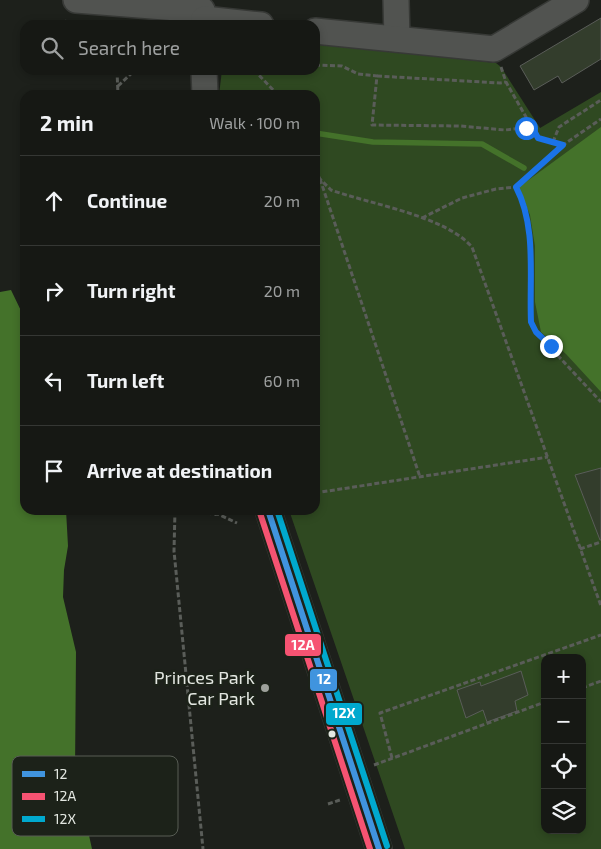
<!DOCTYPE html>
<meta charset="utf-8">
<style>
body{margin:0;font-family:"Exo 2",sans-serif;background:#232522;color:#f1f3f6}
.controls{position:absolute;right:15px;bottom:15px;display:grid;overflow:hidden;border-radius:10px;box-shadow:0 2px 8px #0003}
.controls button{width:45px;height:45px;display:grid;place-items:center;padding:0;border:0;border-bottom:1px solid #353734;background:#161814;color:#f1f3f6;font:25px sans-serif}
.stop{position:absolute;width:15px;height:15px;margin:-11px;border:4px solid #1a73e8;border-radius:50%;background:#fff}
.stop.end{background:#1a73e8;border-color:#fff;box-shadow:0 1px 5px #0008}
.list{margin:0;padding:0;list-style:none}
h2{display:flex;justify-content:space-between;align-items:center;height:65px;margin:0;padding:0 20px;font-size:21px}
h2 small{font-size:16px;font-weight:400;color:#9ea0a0}
.list li{display:grid;grid-template-columns:32px 1fr auto;gap:15px;align-items:center;box-sizing:border-box;height:90px;padding:0 20px;border-top:1px solid #353734}
.list b{display:block;font-size:19px;white-space:nowrap}
.list em{font-size:16px;font-style:normal;color:#9ea0a0}
.icon{flex:none;width:28px;height:28px;fill:none;stroke:currentColor;stroke-width:2;stroke-linecap:round;stroke-linejoin:round}
.map{position:relative;flex:none;width:601px;height:849px;overflow:hidden}
.search{position:absolute;background:#161814;box-shadow:0 2px 8px #0003;left:20px;top:20px;width:300px;height:55px;display:flex;align-items:center;gap:12px;box-sizing:border-box;padding:0 18px;border-radius:15px;color:#9ea0a0;font-size:19px}
.panel{position:absolute;background:#161814;box-shadow:0 2px 8px #0003;left:20px;top:90px;width:300px;height:425px;border-radius:15px}
.map>svg:first-child{display:block}
.green{fill:#2f4921;fill-rule:evenodd}
.water{fill:#44722a}
.lines{fill:none;stroke-linecap:round;stroke-linejoin:round}
.stream{stroke:#44722a;stroke-width:5.5}
.building{fill:#333d2c;stroke:#5a5d59}
.minor-casing{stroke:#373936;stroke-width:28}
.path{stroke:#5a5d59;stroke-width:3;stroke-dasharray:5 2.5;stroke-linecap:butt}
.minor{stroke:#515350;stroke-width:25}
.bus-1-casing{stroke:#1c2219;stroke-width:10}
.bus-2-casing{stroke:#1c2219;stroke-width:10}
.bus-3-casing{stroke:#1c2219;stroke-width:10}
.bus-1{stroke:#4094de;stroke-width:6}
.bus-2{stroke:#f65372;stroke-width:6}
.bus-3{stroke:#00a9ce;stroke-width:6}
.route{stroke:#1a73e8;stroke-width:6}
.poi-dot{fill:#9ea19c;stroke:#1c2219;stroke-width:2}
.bus-dot{fill:#e3e7e1;stroke:#1c2219;stroke-width:2}
.labels{text-anchor:middle;stroke-width:5;stroke-linejoin:round;paint-order:stroke}
.poi-label{font-size:18px;fill:#e3e7e1;stroke:#1c2219;text-anchor:end}
.key{fill:#1c2219;stroke:#585d55;stroke-width:1}
.key-label{font-size:14px;fill:#e3e7e1}
.line-badge{stroke:#1c2219;stroke-width:2}
.badge-label{font-size:14px;text-anchor:middle;font-weight:bold;fill:#fff}
</style>
<div class="map">
<svg width="601" height="849" viewBox="0 0 601 849">
<rect width="100%" height="100%" fill="#1d201b"/>
<path class="green" d="M315 43 496 63 501 67 540 128 601 92V849H405L289 510H315V95H219L222 70H315ZM545 658H582V830H545Z"/>
<g class="water">
<path d="M601 127V392L566 354 541 332 535 302V246L530 215 519 187Z"/>
<path d="M11 290 25 319V510H66L68 546 64 570 63 597 76 652 75 772 92 849H0V292Z"/>
</g>
<g class="lines">
<path class="stream" d="M315 133 373 142 482 144 524 168"/>
</g>
<g class="building">
<path d="M601 18V59L562 83 558 76 534 90 520 66Z"/>
<path d="M601 468V540H600L575 475Z"/>
<path d="M521 671 528 695 515 701 517 711 487 722 483 710 466 718 457 690 480 682 481 686Z"/>
</g>
<g class="lines">
<defs>
<g id="minor">
<path d="M76 0 202 10"/>
<path d="M396 0 397 39"/>
<path d="M204 19 261 25"/>
<path d="M315 31 494 49 576 0"/>
<path d="M204 70 205 95"/>
<path d="M268 510 379 849"/>
</g>
</defs>
<use href="#minor" class="minor-casing"/>
<g class="path">
<path d="M66 25 67 18"/>
<path d="M315 65 342 66 358 74 377 76 372 125 460 126 505 130 531 127"/>
<path d="M501 67 506 82 538 138 563 145 601 119"/>
<path d="M117 70 118 95"/>
<path d="M254 70 278 95"/>
<path d="M377 76 500 83 506 82"/>
<path d="M118 86 135 70"/>
<path d="M553 142 559 127 601 100"/>
<path d="M315 170 320 179 331 190C370 204 445 216 472 247L601 606"/>
<path d="M320 179 420 477"/>
<path d="M516 187C537 227 529 277 531 322L536 332 601 402"/>
<path d="M422 218 462 198 496 189 516 187 563 145"/>
<path d="M315 493 548 457"/>
<path d="M175 510 174 551 203 849"/>
<path d="M211 510 212 515 218 514 237 523"/>
<path d="M580 549 601 542"/>
<path d="M582 688 601 681"/>
<path d="M392 758 380 713 601 635"/>
<path d="M374 765 545 702"/>
<path d="M328 804 340 800"/>
</g>
<use href="#minor" class="minor"/>
<defs>
<path id="bus-1" d="M268 510 379 849"/>
<path id="bus-2" d="M260 513 370 849"/>
<path id="bus-3" d="M277 510 387 846"/>
</defs>
<use href="#bus-1" class="bus-1-casing"/>
<use href="#bus-2" class="bus-2-casing"/>
<use href="#bus-3" class="bus-3-casing"/>
<use href="#bus-1" class="bus-1"/>
<use href="#bus-2" class="bus-2"/>
<use href="#bus-3" class="bus-3"/>
</g>
<g class="lines">
<path class="route" d="M526 128 532 127 538 138 563 145 516 187C537 227 529 278 531 322L536 332 551 346"/>
</g>
<circle class="poi-dot" cx="265" cy="688" r="5"/>
<circle class="bus-dot" cx="332" cy="734" r="4.5"/>
<g class="labels">
<g class="poi-label">
<text x="255" y="684">Princes Park<tspan x="255" dy="21">Car Park</tspan></text>
</g>
</g>
<rect x="12" y="756" width="166" height="80" rx="8" class="key"/>
<rect x="22" y="771" width="23" height="6" fill="#4094de"/>
<rect x="22" y="793" width="23" height="7" fill="#f65372"/>
<rect x="22" y="816" width="23" height="6" fill="#00a9ce"/>
<g class="key-label">
<text x="54" y="779">12</text>
<text x="54" y="801">12A</text>
<text x="54" y="824">12X</text>
</g>
<g class="line-badge">
<rect x="284" y="633" width="38" height="24" rx="5" fill="#f65372"/>
<rect x="309" y="668" width="29" height="24" rx="5" fill="#4094de"/>
<rect x="325" y="702" width="38" height="24" rx="5" fill="#00a9ce"/>
</g>
<g class="badge-label">
<text x="303" y="650">12A</text>
<text x="324" y="684">12</text>
<text x="344" y="718">12X</text>
</g>
</svg>
<div class="controls">
<button>+</button>
<button>−</button>
<button><svg class="icon" aria-label="locate" viewBox="0 0 24 24"><circle cx="12" cy="12" r="6"/><path d="M12 2v4M12 18v4M2 12h4M18 12h4"/></svg></button>
<button><svg class="icon" aria-label="layers" viewBox="0 0 24 24"><path d="M12 4l9 5-9 5-9-5zM3 14l9 5 9-5"/></svg></button>
</div>
<div class="stop" style="left:526px;top:128px"></div>
<div class="stop end" style="left:551px;top:346px"></div>
<div class="search"><svg class="icon" aria-label="search" viewBox="0 0 24 24"><circle cx="10" cy="10" r="6"/><path d="M15 15l6 6"/></svg>Search here</div>
<section class="panel">
<h2>2 min<small>Walk · 100 m</small></h2>
<ul class="list">
<li><svg class="icon" aria-label="ahead" viewBox="0 0 24 24"><path d="M12 20V5M6 11l6-6 6 6"/></svg><div><b>Continue</b></div><em>20 m</em></li>
<li><svg class="icon" aria-label="right" viewBox="0 0 24 24"><path d="M7 20v-9h11M14 6l5 5-5 5"/></svg><div><b>Turn right</b></div><em>20 m</em></li>
<li><svg class="icon" aria-label="left" viewBox="0 0 24 24"><path d="M17 20v-9H6M10 6l-5 5 5 5"/></svg><div><b>Turn left</b></div><em>60 m</em></li>
<li><svg class="icon" aria-label="arrive" viewBox="0 0 24 24"><path d="M6 21V4h12l-3 4 3 4H6"/></svg><div><b>Arrive at destination</b></div></li>
</ul>
</section>
</div>
